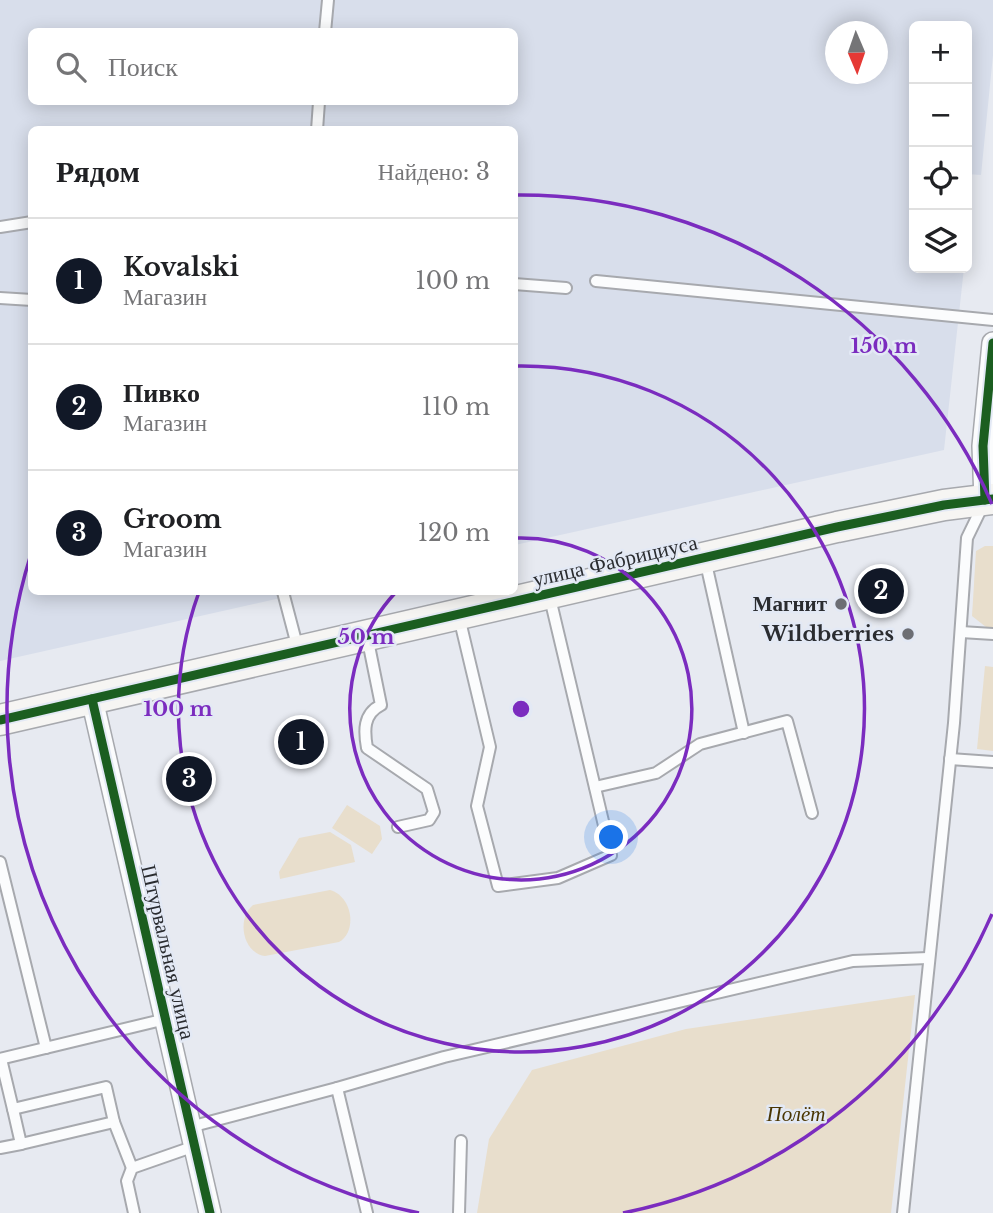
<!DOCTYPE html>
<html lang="ru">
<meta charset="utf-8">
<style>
body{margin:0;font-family:"Libre Baskerville",serif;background:#f6f6f6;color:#202124}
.controls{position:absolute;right:21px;top:21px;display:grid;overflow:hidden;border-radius:10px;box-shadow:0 4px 18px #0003}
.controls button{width:63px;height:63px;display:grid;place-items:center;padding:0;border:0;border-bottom:2px solid #e0e0e0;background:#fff;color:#202124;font:35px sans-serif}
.compass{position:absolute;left:825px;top:21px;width:63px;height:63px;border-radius:50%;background:#fff;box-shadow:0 4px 18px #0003;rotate:178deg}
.you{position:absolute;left:612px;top:838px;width:24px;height:24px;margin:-18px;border:5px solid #fff;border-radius:50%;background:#1a73e8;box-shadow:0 0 0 10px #1a73e833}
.badge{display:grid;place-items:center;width:46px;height:46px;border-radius:50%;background:#111827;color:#fff;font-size:23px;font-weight:700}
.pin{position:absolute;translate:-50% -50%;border:4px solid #fff;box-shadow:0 2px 7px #0006}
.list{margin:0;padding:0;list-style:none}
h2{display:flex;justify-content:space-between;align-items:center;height:91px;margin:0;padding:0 28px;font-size:30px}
h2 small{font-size:23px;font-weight:400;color:#757577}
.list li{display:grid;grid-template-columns:46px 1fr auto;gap:21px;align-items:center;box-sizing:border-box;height:126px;padding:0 28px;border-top:2px solid #e0e0e0}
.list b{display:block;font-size:26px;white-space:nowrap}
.list p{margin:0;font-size:23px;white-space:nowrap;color:#757577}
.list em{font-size:23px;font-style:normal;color:#757577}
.icon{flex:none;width:38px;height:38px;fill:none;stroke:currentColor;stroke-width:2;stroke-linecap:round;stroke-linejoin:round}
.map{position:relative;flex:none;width:993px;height:1213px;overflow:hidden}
.search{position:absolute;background:#fff;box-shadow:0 4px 18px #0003;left:28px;top:28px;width:490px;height:77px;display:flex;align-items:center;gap:18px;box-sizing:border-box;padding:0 24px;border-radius:10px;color:#757577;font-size:26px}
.panel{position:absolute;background:#fff;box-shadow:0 4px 18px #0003;left:28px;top:126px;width:490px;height:469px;border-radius:10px}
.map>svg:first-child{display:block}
.built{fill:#d8deeb;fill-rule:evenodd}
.green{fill:#e8decc}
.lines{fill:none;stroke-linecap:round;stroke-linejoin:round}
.lane-casing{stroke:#a7a9ae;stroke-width:14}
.street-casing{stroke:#a7a9ae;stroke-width:24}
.secondary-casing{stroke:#a7a9ae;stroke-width:33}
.lane{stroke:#fbfcfd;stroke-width:10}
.street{stroke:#fbfcfd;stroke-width:21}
.secondary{stroke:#f6f5f3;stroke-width:30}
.cycleway-casing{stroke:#e3e9f5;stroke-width:13}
.cycleway{stroke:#1b5e20;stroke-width:9}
.ring{fill:none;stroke:#7b2cbf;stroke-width:3.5}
.poi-dot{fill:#6c6e74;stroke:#e3e9f5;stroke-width:2.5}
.labels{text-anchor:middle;stroke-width:5;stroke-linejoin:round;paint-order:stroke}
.street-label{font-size:21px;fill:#2a2c30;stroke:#e3e9f5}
.poi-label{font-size:21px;font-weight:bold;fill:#2a2c30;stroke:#e3e9f5;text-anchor:end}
.park-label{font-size:21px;font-style:italic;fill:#4a3603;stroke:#e3e9f5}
.centre{fill:#7b2cbf;stroke:#e3e9f5;stroke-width:3.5}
.ring-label{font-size:21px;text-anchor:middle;font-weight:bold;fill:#7b2cbf;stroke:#e3e9f5;stroke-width:5;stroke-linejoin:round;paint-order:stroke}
</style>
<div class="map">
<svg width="993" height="1213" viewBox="0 0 993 1213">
<rect width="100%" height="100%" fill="#e7eaf1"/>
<path class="built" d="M0 0H993V55L981 175 967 174V26H914V268H964L944 450 515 545 514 130H32V592H307L0 661ZM32 32H514V102H32ZM836 32H878V74H836Z"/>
<g class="green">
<path d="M985 546H993V627H986L972 616 976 551Z"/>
<path d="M985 666 993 667V751L977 749Z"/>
<path d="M347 805 380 826 382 839 372 854 332 828Z"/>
<path d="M330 832 351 845 355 862 280 879 279 872 299 838Z"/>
<path d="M330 890C352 896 358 931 339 942L265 956C243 953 236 919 253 905Z"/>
<path d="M915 995 891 1213H477L489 1139 532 1070 686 1029Z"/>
</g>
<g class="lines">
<defs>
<g id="lane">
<path d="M325 32 328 0"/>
<path d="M317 130 319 102"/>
<path d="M0 227 32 222"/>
<path d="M596 281 993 320"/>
<path d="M514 284 566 288"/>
<path d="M0 298 32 300"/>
<path d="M705 559 744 733"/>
<path d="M283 592 298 649"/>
<path d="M459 617 490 747 477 806 498 886 558 878 611 855 549 594"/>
<path d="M961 632 993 634"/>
<path d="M367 636 381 705C363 714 364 731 367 748L427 789 434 812 429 820 398 827"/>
<path d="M950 759 993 762"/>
<path d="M595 787 656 773 700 744 787 721 812 813"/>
<path d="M0 862 46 1048"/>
<path d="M0 1059 166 1019"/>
<path d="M1 1059 13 1109 106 1087 114 1122 132 1168"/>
<path d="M337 1088 444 1057 853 961 928 958"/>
<path d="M13 1109 21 1144 114 1122"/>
<path d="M190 1127 337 1088 367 1213"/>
<path d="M0 1148 21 1144"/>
<path d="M134 1213 127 1181 132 1168 195 1146"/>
<path d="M459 1213 461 1141"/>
<path d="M903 1213 954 723 967 538 983 505"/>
</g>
<g id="street">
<path d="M985 500 983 446 993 343"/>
<path d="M92 699 210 1213"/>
</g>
<path id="secondary" d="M0 720 837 527 944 505 993 499"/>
</defs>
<use href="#lane" class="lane-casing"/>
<use href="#street" class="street-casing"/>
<use href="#secondary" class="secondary-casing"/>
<use href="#lane" class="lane"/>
<use href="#street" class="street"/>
<use href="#secondary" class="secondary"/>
<defs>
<g id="cycleway">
<path d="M985 500 983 446 993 343"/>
<path d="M92 699 210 1213"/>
<path d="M0 720 837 527 944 505 993 499"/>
</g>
</defs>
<use href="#cycleway" class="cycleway-casing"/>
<use href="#cycleway" class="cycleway"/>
</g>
<g class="ring">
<path d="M515 538A171 171 0 1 1 396 592"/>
<path d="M515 366A343 343 0 1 1 199 592"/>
<path d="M992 914A514 514 0 0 1 623 1213M419 1213A514 514 0 0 1 31 554M517 195A514 514 0 0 1 992 504"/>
</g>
<g class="poi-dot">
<circle cx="841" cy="604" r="7"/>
<circle cx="908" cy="634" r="7"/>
</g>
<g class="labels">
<g class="street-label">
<text transform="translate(615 561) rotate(-13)" y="7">улица Фабрициуса</text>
<text transform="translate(168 952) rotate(77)" y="7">Штурвальная улица</text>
</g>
<g class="poi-label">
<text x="827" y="611">Магнит</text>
<text x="894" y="641">Wildberries</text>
</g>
<g class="park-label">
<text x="796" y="1121">Полёт</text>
</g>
</g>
<circle cx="521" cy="709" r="10" class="centre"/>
<g class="ring-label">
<text x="884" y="353">150 m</text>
<text x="366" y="644">50 m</text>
<text x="178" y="716">100 m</text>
</g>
</svg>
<div class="controls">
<button>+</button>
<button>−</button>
<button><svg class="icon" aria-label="locate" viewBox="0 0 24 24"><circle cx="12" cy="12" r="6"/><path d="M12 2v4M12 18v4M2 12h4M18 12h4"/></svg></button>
<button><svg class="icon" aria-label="layers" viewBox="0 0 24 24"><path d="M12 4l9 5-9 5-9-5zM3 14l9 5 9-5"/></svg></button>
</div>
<svg class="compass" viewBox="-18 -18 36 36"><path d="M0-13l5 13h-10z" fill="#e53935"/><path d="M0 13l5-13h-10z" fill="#757577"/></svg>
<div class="you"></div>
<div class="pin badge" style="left:301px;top:742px">1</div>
<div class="pin badge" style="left:881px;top:591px">2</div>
<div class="pin badge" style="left:189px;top:779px">3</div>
<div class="search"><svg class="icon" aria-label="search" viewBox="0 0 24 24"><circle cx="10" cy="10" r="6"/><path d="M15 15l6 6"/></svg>Поиск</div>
<section class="panel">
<h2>Рядом<small>Найдено: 3</small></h2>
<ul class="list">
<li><span class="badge">1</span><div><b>Kovalski</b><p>Магазин</p></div><em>100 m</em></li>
<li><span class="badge">2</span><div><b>Пивко</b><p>Магазин</p></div><em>110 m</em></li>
<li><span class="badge">3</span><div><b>Groom</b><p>Магазин</p></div><em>120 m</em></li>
</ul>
</section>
</div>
